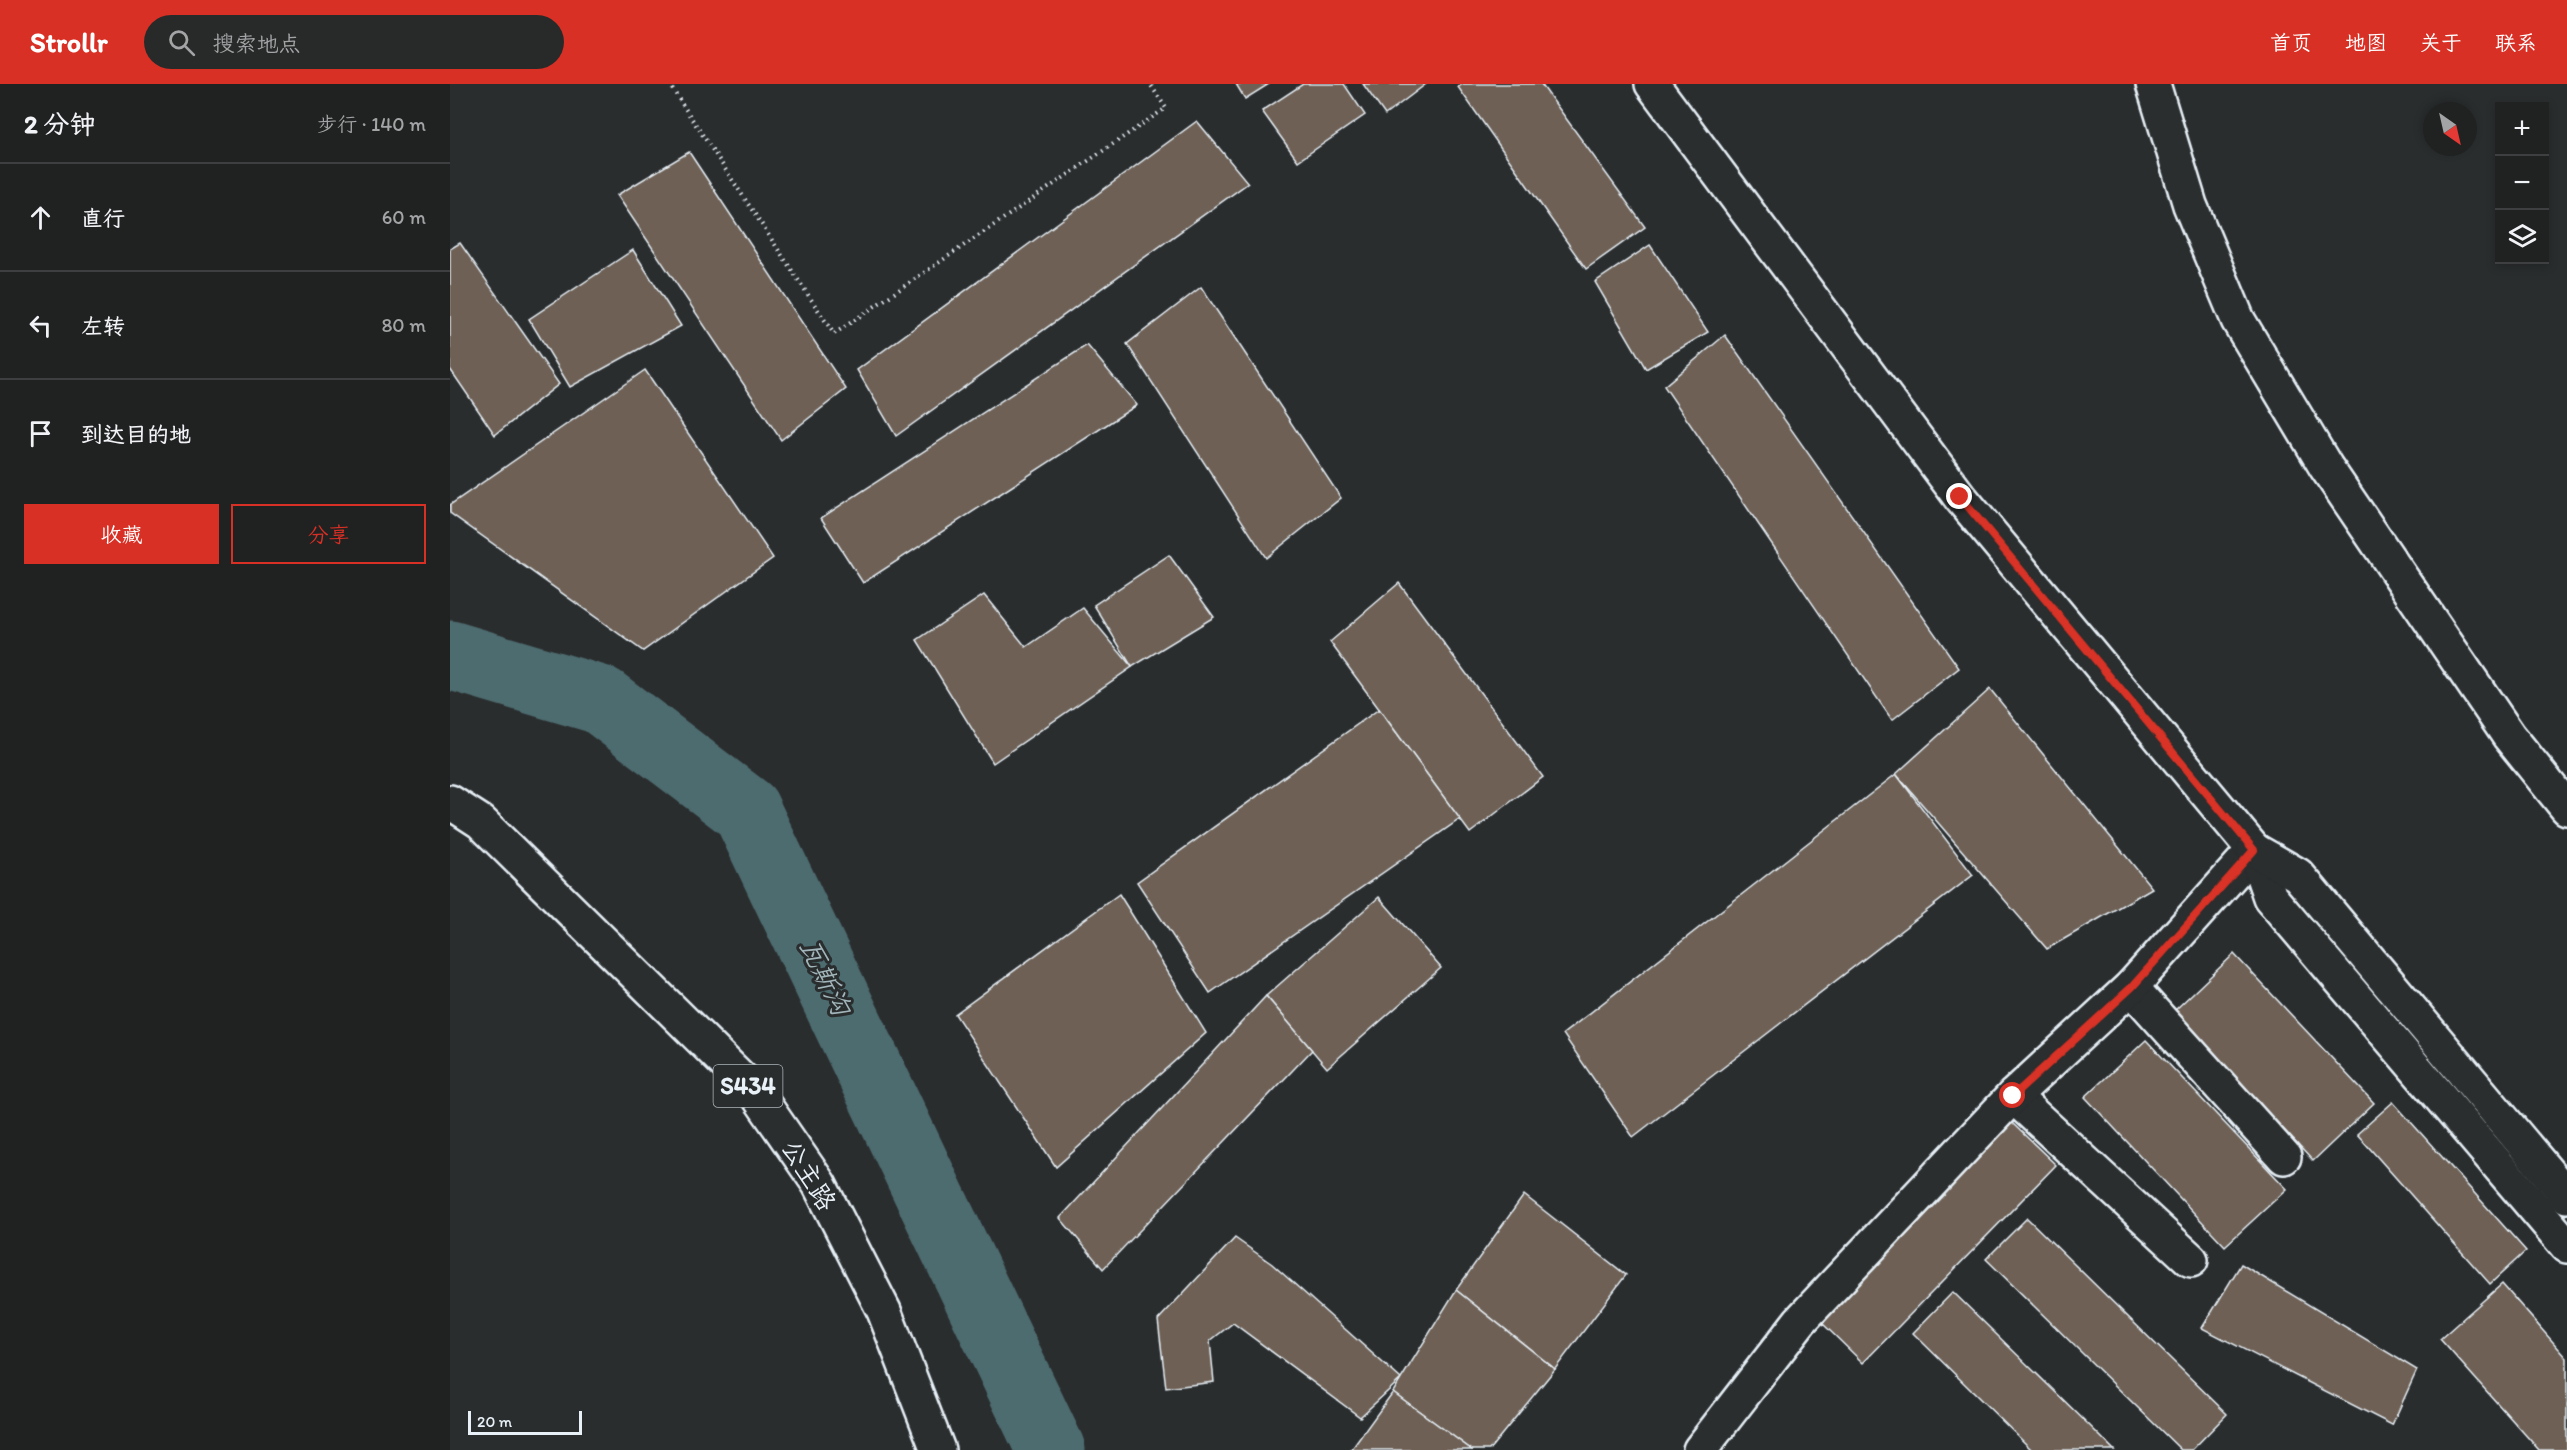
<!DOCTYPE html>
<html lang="zh">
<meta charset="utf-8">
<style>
body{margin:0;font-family:Itim,"LXGW WenKai TC",sans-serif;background:#282a2a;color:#f1f3f6}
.controls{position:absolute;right:18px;top:18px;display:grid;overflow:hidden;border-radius:0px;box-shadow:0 3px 9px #0003}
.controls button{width:54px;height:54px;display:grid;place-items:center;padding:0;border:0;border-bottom:2px solid #3d3f40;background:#202222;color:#f1f3f6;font:30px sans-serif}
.compass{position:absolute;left:1973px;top:18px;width:54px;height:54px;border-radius:50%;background:#202222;box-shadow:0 3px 9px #0003;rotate:146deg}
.scale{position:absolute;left:18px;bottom:15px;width:114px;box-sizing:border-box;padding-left:6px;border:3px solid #e8f1f8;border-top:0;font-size:16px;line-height:21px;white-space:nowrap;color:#e8f1f8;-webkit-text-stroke:4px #2a2d2e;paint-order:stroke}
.stop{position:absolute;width:18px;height:18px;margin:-14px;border:4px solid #d93025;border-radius:50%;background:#fff}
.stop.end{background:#d93025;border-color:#fff;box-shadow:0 2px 6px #0008}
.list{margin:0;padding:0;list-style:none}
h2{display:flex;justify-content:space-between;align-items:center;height:78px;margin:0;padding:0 24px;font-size:26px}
h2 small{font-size:20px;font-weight:400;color:#a2a4a5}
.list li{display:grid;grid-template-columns:39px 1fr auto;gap:18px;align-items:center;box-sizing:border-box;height:108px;padding:0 24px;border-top:2px solid #3d3f40}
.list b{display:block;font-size:22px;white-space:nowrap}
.list em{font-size:20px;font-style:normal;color:#a2a4a5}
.actions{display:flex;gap:12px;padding:18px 24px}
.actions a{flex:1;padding:14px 0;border:2px solid #d93025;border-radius:0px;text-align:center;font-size:21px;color:#d93025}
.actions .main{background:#d93025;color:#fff}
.icon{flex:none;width:33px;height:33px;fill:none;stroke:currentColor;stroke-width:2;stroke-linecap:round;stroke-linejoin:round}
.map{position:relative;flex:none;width:2117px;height:1366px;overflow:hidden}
header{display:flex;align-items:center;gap:36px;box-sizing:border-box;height:84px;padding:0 30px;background:#d93025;color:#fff}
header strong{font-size:28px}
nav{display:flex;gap:33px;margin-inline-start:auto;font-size:21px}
.search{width:420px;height:54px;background:#282a2a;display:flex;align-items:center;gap:15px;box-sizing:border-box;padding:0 21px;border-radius:33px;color:#a2a4a5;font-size:22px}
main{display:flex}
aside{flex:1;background:#202222}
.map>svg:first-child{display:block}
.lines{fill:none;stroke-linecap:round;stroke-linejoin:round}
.river{stroke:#4d6c6f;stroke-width:69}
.building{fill:#6e6055;stroke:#e8f1f8;stroke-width:1.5}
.minor-casing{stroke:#e8f1f8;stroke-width:38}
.major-casing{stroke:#e8f1f8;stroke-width:38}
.path{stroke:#e8f1f8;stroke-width:4;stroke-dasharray:1.5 4.5;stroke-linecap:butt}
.minor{stroke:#2a2d2e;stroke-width:33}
.major{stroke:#2a2d2e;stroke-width:33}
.route{stroke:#d93025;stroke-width:8}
.labels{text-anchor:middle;stroke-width:6;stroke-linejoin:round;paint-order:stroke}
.shield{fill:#2a2d2e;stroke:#afb6bb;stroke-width:1.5}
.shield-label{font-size:24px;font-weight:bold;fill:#e8f1f8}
.street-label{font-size:26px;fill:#e8f1f8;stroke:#2a2d2e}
.water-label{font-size:27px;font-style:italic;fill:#a2b5ba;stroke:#2a2d2e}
</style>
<header>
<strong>Strollr</strong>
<div class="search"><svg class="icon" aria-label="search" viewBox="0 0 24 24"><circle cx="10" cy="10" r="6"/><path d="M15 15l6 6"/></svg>搜索地点</div>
<nav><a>首页</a><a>地图</a><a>关于</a><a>联系</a></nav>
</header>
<main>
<aside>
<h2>2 分钟<small>步行 · 140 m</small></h2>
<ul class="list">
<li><svg class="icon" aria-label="ahead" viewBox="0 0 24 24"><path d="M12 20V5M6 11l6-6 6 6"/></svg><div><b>直行</b></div><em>60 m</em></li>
<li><svg class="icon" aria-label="left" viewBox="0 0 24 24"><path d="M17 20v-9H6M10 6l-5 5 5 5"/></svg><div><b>左转</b></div><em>80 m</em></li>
<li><svg class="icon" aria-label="arrive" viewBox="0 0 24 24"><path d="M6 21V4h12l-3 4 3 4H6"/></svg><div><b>到达目的地</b></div></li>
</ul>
<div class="actions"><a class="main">收藏</a><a>分享</a></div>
</aside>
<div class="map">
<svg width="2117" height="1366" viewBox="0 0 2117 1366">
<rect width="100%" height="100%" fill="#2a2d2e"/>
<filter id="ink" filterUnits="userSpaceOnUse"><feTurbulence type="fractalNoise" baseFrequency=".0167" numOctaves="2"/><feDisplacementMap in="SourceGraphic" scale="12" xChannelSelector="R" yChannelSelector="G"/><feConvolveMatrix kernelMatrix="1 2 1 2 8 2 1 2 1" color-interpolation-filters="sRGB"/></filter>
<g filter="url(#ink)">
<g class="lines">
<path class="river" d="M0 571 151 616 296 726 601 1366"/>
</g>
<g class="building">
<path d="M786 0H819L795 15Z"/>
<path d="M853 0H894L915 31 848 77 812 27Z"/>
<path d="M913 0H976L935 31Z"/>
<path d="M1013 0H1091L1195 143 1136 185 1008 3Z"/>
<path d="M747 37 798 99 446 352 407 286Z"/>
<path d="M239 68 396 305 331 356 167 111Z"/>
<path d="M10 159 109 300 45 351 0 285V165Z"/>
<path d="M1200 161 1258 248 1196 285 1145 198Z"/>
<path d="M183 166 231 242 120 303 79 235Z"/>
<path d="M751 203 891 414 816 474 677 260Z"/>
<path d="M1275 251 1509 584 1442 636 1214 302Z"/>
<path d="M637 261 687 321 413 499 371 434Z"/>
<path d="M195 286 323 474 193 567 0 429V421Z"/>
<path d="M719 471 764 533 682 583 644 521Z"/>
<path d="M949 499 1093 693 1020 749 880 558Z"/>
<path d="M534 511 576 563 633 524 682 583 543 679 467 556Z"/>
<path d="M1540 605 1702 804 1597 865 1446 690Z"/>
<path d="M929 625 1010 735 760 909 687 798Z"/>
<path d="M1446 690 1523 791 1183 1053 1113 950Z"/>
<path d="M669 810 756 949 606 1083 505 930Z"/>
<path d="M929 813 991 884 877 984 816 912Z"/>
<path d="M1784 870 1924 1019 1863 1077 1723 928Z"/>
<path d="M816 912 862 966 653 1185 610 1134Z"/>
<path d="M1696 956 1837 1105 1775 1162 1635 1013Z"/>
<path d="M1943 1018 2076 1167 2040 1200 1907 1050Z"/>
<path d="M1562 1039 1606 1081 1413 1279 1370 1237Z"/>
<path d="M1074 1111 1176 1191 1105 1285 1006 1206Z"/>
<path d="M1577 1134 1777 1330 1742 1366H1731L1536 1175Z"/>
<path d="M785 1154 822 1180 951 1295 910 1333 783 1239 760 1257 764 1298 716 1304 708 1236Z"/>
<path d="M1791 1180 1967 1286 1942 1341 1752 1244Z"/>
<path d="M2052 1200 2117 1274V1366H2089L1990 1255Z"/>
<path d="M1006 1206 1105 1285 1039 1366H1022L943 1308Z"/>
<path d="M1503 1208 1638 1340 1664 1366H1582L1463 1249Z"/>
<path d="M943 1308 1022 1366H901Z"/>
</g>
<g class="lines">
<defs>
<g id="minor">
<path d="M1703 0 1740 121 1788 236 1876 383 2059 652 2117 724"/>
<path d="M1681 903 1834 1073"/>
<path d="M1563 1012 1741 1176"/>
<path d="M1250 1366 1350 1237 1563 1012 1681 903 1804 766"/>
</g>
<g id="major">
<path d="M1202 0 1510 413 1804 766 1820 813 2117 1162"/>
<path d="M0 718 31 738 306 1009 369 1100 434 1227 488 1366"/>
<path d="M1804 766 1848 791 2117 1112"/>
</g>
</defs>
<use href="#minor" class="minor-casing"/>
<use href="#major" class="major-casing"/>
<path class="path" d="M219 0 384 250 716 24 700 0"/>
<use href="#minor" class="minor"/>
<use href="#major" class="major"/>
</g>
</g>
<g class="lines" filter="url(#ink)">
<path class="route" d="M1510 413 1804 766 1682 903 1563 1012"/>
</g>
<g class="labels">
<rect class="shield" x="263.5" y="981" width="69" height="42" rx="4.5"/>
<g class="shield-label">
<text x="298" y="1010">S434</text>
</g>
<g class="street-label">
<text transform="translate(359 1091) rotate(58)" y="9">公主路</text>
</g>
<g class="water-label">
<text transform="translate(375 893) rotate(64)" y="9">瓦斯沟</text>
</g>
</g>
</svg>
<div class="controls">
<button>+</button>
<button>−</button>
<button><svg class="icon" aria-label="layers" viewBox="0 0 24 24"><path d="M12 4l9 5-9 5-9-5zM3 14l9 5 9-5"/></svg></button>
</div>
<svg class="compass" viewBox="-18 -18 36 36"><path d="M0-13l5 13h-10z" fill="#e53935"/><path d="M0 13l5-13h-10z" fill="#a2a4a5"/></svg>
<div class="scale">20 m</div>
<div class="stop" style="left:1563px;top:1012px"></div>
<div class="stop end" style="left:1510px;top:413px"></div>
</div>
</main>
